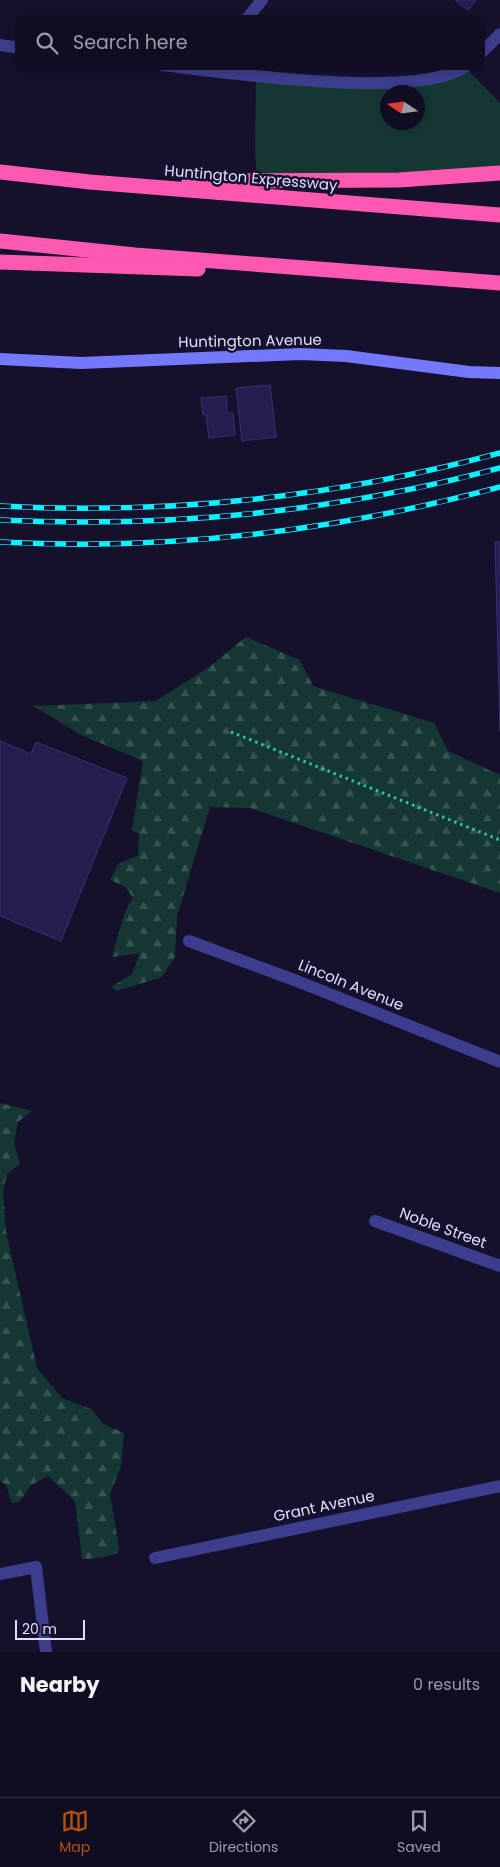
<!DOCTYPE html>
<style>
body{margin:0;font-family:Poppins,sans-serif;background:#1e1b2f;color:#f1f3f6}
.compass{position:absolute;left:380px;top:85px;width:45px;height:45px;border-radius:50%;background:#100d22;box-shadow:0 2px 8px #0003;rotate:283deg}
.scale{position:absolute;left:15px;bottom:12px;width:70px;box-sizing:border-box;padding-left:5px;border:2px solid #e0ddff;border-top:0;font-size:14px;line-height:18px;white-space:nowrap;color:#e0ddff;-webkit-text-stroke:4px #15112d;paint-order:stroke}
.list{margin:0;padding:0;list-style:none}
h2{display:flex;justify-content:space-between;align-items:center;height:65px;margin:0;padding:0 20px;font-size:21px}
h2 small{font-size:16px;font-weight:400;color:#9c9ca5}
.icon{flex:none;width:28px;height:28px;fill:none;stroke:currentColor;stroke-width:2;stroke-linecap:round;stroke-linejoin:round}
.map{position:relative;flex:none;width:500px;height:1652px;overflow:hidden}
.search{position:absolute;background:#100d22;box-shadow:0 2px 8px #0003;left:15px;right:15px;top:15px;height:55px;display:flex;align-items:center;gap:12px;box-sizing:border-box;padding:0 18px;border-radius:15px;color:#9c9ca5;font-size:19px}
.sheet{height:145px;background:#100d22}
nav{display:flex;justify-content:space-around;align-items:center;box-sizing:border-box;height:70px;border-top:1px solid #302d40;background:#100d22;font-size:14px;color:#9c9ca5}
nav a{display:grid;justify-items:center;gap:2px}
nav .on{color:#b45309}
.map>svg:first-child{display:block}
.green{fill:#143734;fill-rule:evenodd}
.forest{fill:url(#forest-firs)}
.building{fill:#251d4e;stroke:#3a2f7b}
.lines{fill:none;stroke-linecap:round;stroke-linejoin:round}
.path{stroke:#2fc1b1;stroke-width:3;stroke-dasharray:2.5 4;stroke-linecap:butt}
.minor{stroke:#3c3d8c;stroke-width:12}
.secondary{stroke:#7478ff;stroke-width:12}
.motorway{stroke:#ff58b0;stroke-width:15}
.rail-casing{stroke:#09f2ff;stroke-width:5.5}
.rail{stroke:#15112d;stroke-width:4;stroke-dasharray:11;stroke-linecap:butt}
.labels{text-anchor:middle;stroke-width:5;stroke-linejoin:round;paint-order:stroke}
.street-label{font-size:15px;fill:#e0ddff;stroke:#15112d}
</style>
<div class="map">
<svg width="500" height="1652" viewBox="0 0 500 1652">
<defs>
<pattern id="forest-firs" width="22" height="20" patternUnits="userSpaceOnUse" patternTransform="scale(1.25)"><rect width="22" height="20" fill="#143734"/><path d="M5 1l3.5 6h-7zM16 11l3.5 6h-7z" fill="#365452"/></pattern>
</defs>
<rect width="100%" height="100%" fill="#15112d"/>
<path class="green" d="M463 65 500 103V171L258 190 255 151 256 75 409 82ZM388 92H418V122H388Z"/>
<g class="forest">
<path d="M246 637 300 660 313 686 434 723 448 751 500 775V893L250 808 210 807 177 916 175 957 162 977 117 991 111 987 132 974 140 953 112 957 125 912 133 897 124 886 110 880 119 863 138 856 139 834 132 830 143 761 79 734 34 706 156 701 209 667Z"/>
<path d="M0 1103 32 1111 18 1122 14 1143 20 1164 7 1174 3 1191 6 1232 37 1368 62 1398 91 1409 103 1424 124 1433 121 1466 110 1494 119 1549 118 1553 100 1558 82 1559 75 1501 48 1476 31 1485 19 1502 12 1503 6 1485 0 1481Z"/>
</g>
<g class="building">
<path d="M455 0H476L468 10Z"/>
<path d="M270 385 276 437 242 441 236 388Z"/>
<path d="M226 396 227 413H233L235 435 209 438 206 414 203 415 201 398Z"/>
<path d="M495 542H500V731Z"/>
<path d="M0 741 31 754 36 742 127 778 61 941 0 916Z"/>
</g>
<g class="lines">
<path class="path" d="M231 732 500 840"/>
<g class="minor">
<path d="M246 20 262 0"/>
<path d="M0 45 20 48"/>
<path d="M480 54 500 34"/>
<path d="M162 65C223 72 422 102 467 65"/>
<path d="M189 941 297 981 500 1062"/>
<path d="M375 1221 500 1266"/>
<path d="M155 1558 500 1486"/>
<path d="M0 1574 36 1567 46 1652"/>
</g>
<path class="secondary" d="M0 359 81 363 300 354 346 356 469 372 500 373"/>
<g class="motorway">
<path d="M0 172 90 182 500 215"/>
<path d="M189 181 399 180 500 173"/>
<path d="M0 241 135 255 500 283"/>
<path d="M0 262 198 269"/>
</g>
<defs>
<g id="rail">
<path d="M0 506C169 515 337 497 500 453"/>
<path d="M0 520C169 528 337 512 500 468"/>
<path d="M0 542C169 551 337 531 500 487"/>
</g>
</defs>
<use href="#rail" class="rail-casing"/>
<use href="#rail" class="rail"/>
</g>
<g class="labels">
<g class="street-label">
<text transform="translate(251 178) rotate(5)" y="5">Huntington Expressway</text>
<text transform="translate(250 341) rotate(-1)" y="5">Huntington Avenue</text>
<text transform="translate(351 985) rotate(22)" y="5">Lincoln Avenue</text>
<text transform="translate(443 1228) rotate(20)" y="5">Noble Street</text>
<text transform="translate(324 1506) rotate(-12)" y="5">Grant Avenue</text>
</g>
</g>
</svg>
<svg class="compass" viewBox="-18 -18 36 36"><path d="M0-13l5 13h-10z" fill="#e53935"/><path d="M0 13l5-13h-10z" fill="#9c9ca5"/></svg>
<div class="scale">20 m</div>
<div class="search"><svg class="icon" aria-label="search" viewBox="0 0 24 24"><circle cx="10" cy="10" r="6"/><path d="M15 15l6 6"/></svg>Search here</div>
</div>
<section class="sheet">
<h2>Nearby<small>0 results</small></h2>
<ul class="list">
</ul>
</section>
<nav>
<a class="on"><svg class="icon" aria-label="map" viewBox="0 0 24 24"><path d="M3 6l6-2 6 2 6-2v14l-6 2-6-2-6 2zM9 4v14M15 6v14"/></svg>Map</a>
<a><svg class="icon" aria-label="directions" viewBox="0 0 24 24"><path d="M12 3l9 9-9 9-9-9zM9 14v-3h6M13 9l2 2-2 2"/></svg>Directions</a>
<a><svg class="icon" aria-label="saved" viewBox="0 0 24 24"><path d="M7 4h10v16l-5-4-5 4z"/></svg>Saved</a>
</nav>
